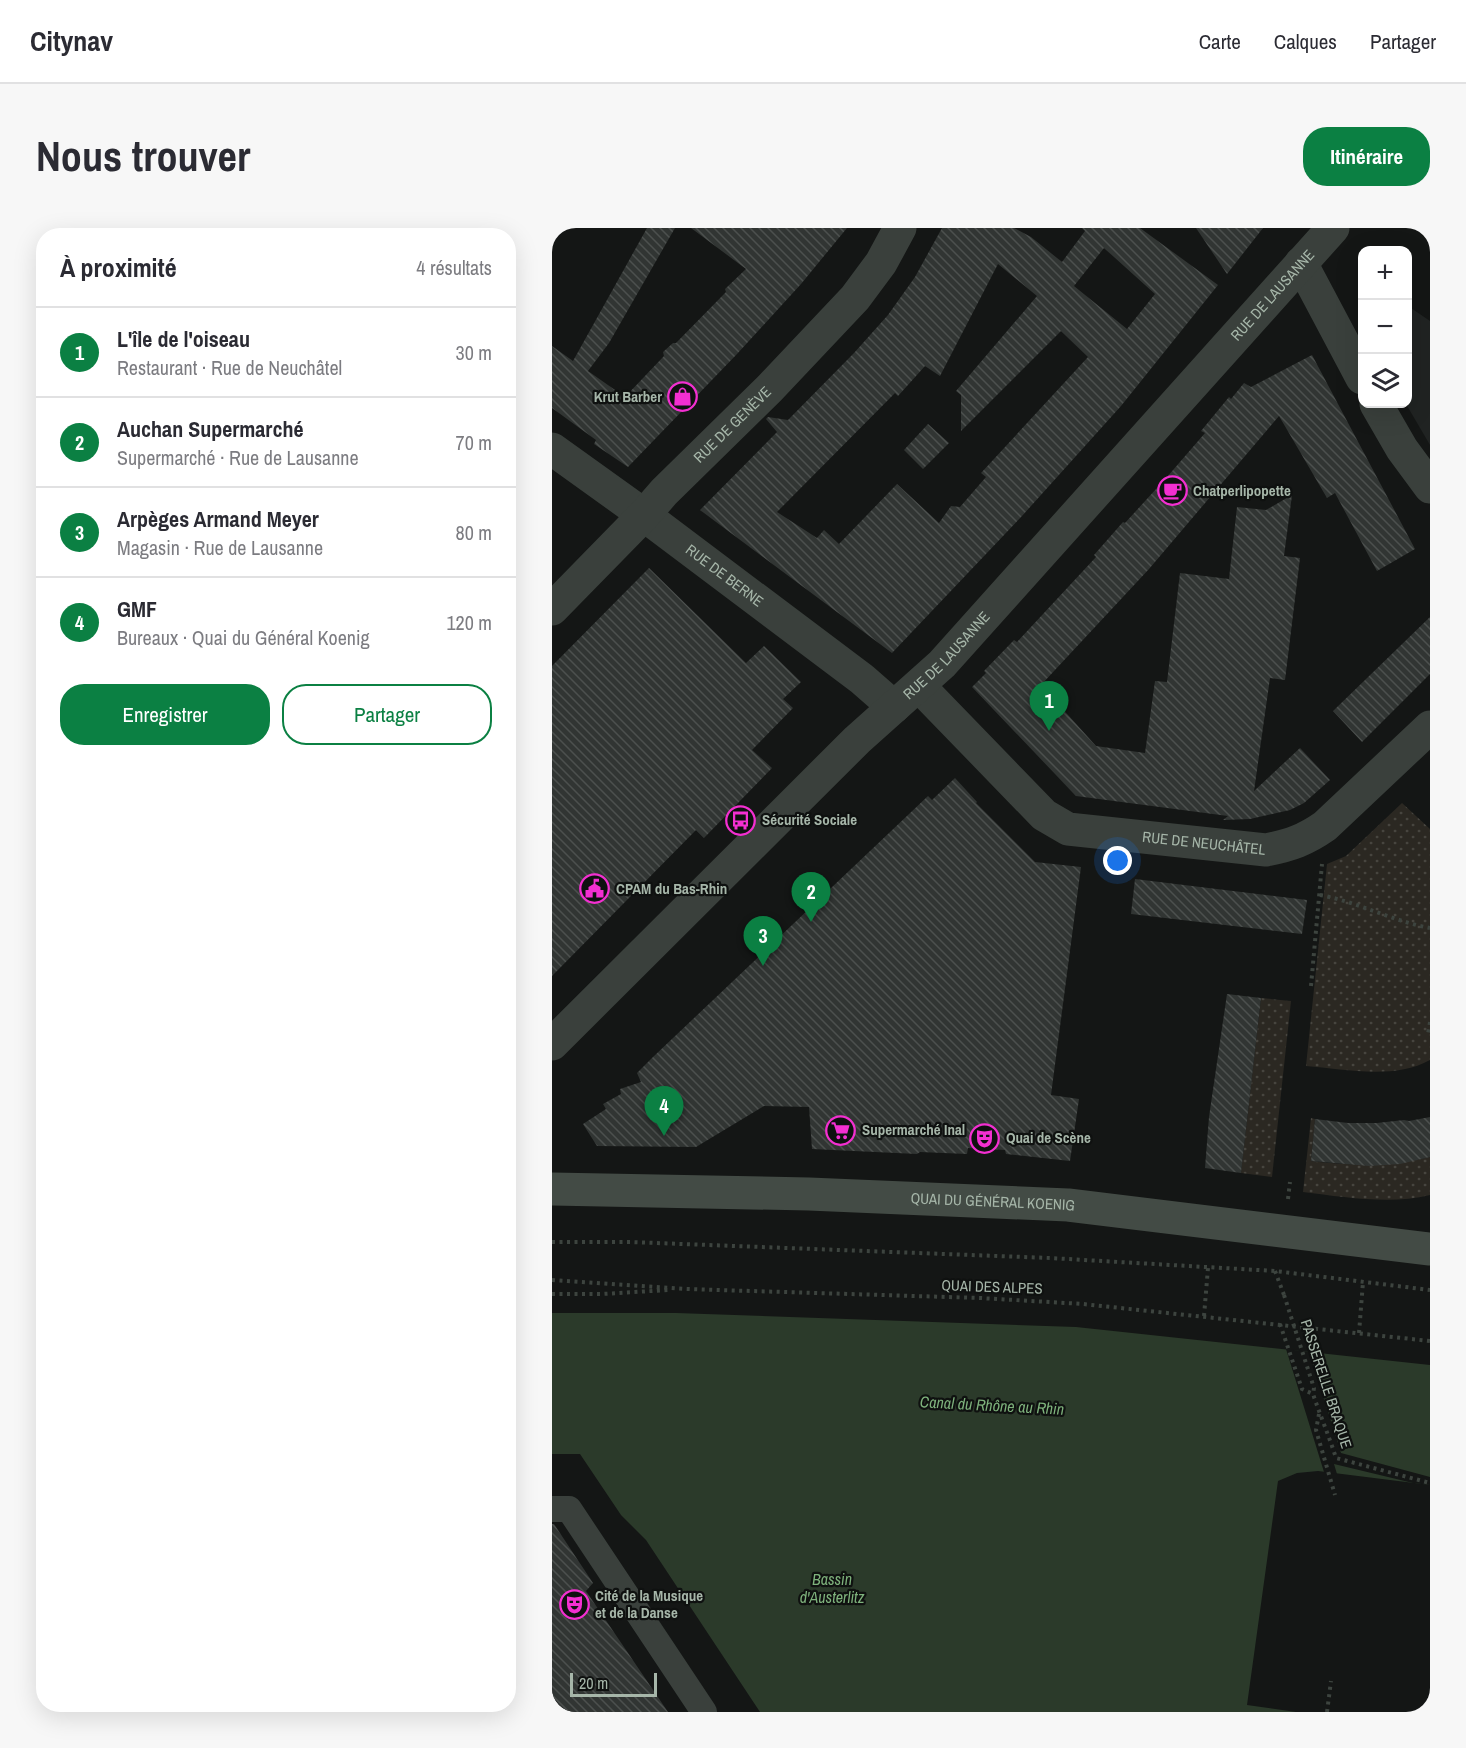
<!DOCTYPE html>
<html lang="fr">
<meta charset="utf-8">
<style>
body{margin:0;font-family:"Archivo Narrow",sans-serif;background:#f7f7f7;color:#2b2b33}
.controls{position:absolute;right:18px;top:18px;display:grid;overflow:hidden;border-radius:12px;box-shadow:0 6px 24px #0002}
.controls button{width:54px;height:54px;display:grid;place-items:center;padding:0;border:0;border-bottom:2px solid #e1e1e2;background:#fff;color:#2b2b33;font:30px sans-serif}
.scale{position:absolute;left:18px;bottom:15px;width:87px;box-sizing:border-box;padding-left:6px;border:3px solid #a6b6a9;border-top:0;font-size:16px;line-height:21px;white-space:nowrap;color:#a6b6a9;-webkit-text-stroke:4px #0f1110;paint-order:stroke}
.you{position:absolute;left:566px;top:633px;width:21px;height:21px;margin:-15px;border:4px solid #fff;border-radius:50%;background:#1a73e8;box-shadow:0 0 0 9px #1a73e833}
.badge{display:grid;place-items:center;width:39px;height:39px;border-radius:50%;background:#0b8043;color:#fff;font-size:20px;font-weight:700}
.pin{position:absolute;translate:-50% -50px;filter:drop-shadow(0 2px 3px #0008)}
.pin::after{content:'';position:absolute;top:32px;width:21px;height:18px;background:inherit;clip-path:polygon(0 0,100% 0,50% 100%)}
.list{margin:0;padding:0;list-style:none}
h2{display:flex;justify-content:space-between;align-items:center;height:78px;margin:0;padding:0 24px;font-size:26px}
h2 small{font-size:20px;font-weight:400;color:#7c7c81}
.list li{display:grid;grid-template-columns:39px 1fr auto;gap:18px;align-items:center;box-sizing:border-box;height:90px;padding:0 24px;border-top:2px solid #e1e1e2}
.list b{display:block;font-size:22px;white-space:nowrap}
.list p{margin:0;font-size:20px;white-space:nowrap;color:#7c7c81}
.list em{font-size:20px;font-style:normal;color:#7c7c81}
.actions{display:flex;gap:12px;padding:18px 24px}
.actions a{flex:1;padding:14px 0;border:2px solid #0b8043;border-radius:24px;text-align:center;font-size:21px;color:#0b8043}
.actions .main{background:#0b8043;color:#fff}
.icon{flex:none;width:33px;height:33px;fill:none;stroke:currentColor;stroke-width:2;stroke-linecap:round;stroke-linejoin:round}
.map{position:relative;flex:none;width:878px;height:1484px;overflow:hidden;border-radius:24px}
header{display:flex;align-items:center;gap:36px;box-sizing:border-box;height:84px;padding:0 30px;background:#fff;border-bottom:2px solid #e1e1e2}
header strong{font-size:28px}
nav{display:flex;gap:33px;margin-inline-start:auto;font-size:21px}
.intro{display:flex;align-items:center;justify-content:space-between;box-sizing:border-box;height:144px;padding:0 36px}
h1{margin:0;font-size:42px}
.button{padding:15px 27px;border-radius:24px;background:#0b8043;color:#fff;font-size:21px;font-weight:700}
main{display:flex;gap:36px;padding:0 36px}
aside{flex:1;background:#fff;border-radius:24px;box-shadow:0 6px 24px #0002}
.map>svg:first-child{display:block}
.built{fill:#202322}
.grass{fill:url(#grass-dots)}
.water{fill:#2b3a2a}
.pier{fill:#141615}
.building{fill:url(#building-back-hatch);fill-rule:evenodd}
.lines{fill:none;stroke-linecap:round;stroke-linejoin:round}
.path{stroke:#3d443f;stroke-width:4;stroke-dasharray:3 4.5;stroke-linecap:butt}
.pedestrian{stroke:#3a403c;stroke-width:26}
.minor{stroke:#3a403c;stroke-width:33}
.secondary{stroke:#434b45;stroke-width:33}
.path-bridge{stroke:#3d443f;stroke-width:4;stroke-dasharray:3 4.5;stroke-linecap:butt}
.labels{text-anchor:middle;stroke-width:4.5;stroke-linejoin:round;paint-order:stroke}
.street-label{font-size:15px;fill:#a6b6a9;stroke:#0f1110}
.poi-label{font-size:15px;font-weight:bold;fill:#a6b6a9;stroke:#0f1110;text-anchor:start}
.water-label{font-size:16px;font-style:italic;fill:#7eb27c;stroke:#0f1110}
</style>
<header>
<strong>Citynav</strong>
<nav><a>Carte</a><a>Calques</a><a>Partager</a></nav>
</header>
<div class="intro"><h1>Nous trouver</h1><a class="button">Itinéraire</a></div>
<main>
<aside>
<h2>À proximité<small>4 résultats</small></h2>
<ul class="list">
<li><span class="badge">1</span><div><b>L'île de l'oiseau</b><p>Restaurant · Rue de Neuchâtel</p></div><em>30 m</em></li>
<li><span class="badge">2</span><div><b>Auchan Supermarché</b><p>Supermarché · Rue de Lausanne</p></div><em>70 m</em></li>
<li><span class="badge">3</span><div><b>Arpèges Armand Meyer</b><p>Magasin · Rue de Lausanne</p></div><em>80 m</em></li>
<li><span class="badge">4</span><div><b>GMF</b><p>Bureaux · Quai du Général Koenig</p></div><em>120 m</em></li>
</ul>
<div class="actions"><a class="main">Enregistrer</a><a>Partager</a></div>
</aside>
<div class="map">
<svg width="878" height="1484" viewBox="0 0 878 1484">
<defs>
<pattern id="grass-dots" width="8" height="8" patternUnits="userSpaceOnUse" patternTransform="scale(1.5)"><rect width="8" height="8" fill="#2b2822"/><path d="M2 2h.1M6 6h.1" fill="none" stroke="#47453f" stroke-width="1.8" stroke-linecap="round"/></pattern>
<pattern id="building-back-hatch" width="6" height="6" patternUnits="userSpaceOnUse" patternTransform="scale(1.5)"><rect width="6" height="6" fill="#313533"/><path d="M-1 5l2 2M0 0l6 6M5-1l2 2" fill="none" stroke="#4c504e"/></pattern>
</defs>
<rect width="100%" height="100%" fill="#141615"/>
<path class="built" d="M856 78 878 93V217L854 176Z"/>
<g class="grass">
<path d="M850 575 878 601V832C842 852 792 841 754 838L775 636 794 628Z"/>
<path d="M709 770 739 773 720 949 689 945Z"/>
<path d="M759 890 763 891 759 933C800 938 838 938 878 929V967C838 977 792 969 751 964Z"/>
</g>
<path class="water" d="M0 1085H124L524 1099 878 1137V1257L766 1243 745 1245 726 1253 695 1477 744 1484H208L94 1312 69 1287 28 1226H0Z"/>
<path class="pier" d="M734 1121 757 1124 789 1225 878 1249V1257L861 1255 782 1236 785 1246 772 1244Z"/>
<g class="building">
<path d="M95 0H123L57 115 36 143 73 169 112 128 111 124 121 115H124L174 64 173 61 194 41 139 0H295L249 56 185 126 76 239 42 216 44 212 0 180V118L21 133Z"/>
<path d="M390 0H462L479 9 510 34 533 3 530 0H588L666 57 569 178 470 288 340 425 148 282 225 204 214 191 216 189 236 192 302 125 336 87 363 49ZM552 20 603 66 575 101 522 58ZM446 36 485 68 404 163 409 167V203L509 103 536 129 429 245 434 249 408 279 399 278 387 295 345 256 287 316 272 302 265 310 225 284 343 165 346 168 373 138 388 148Z"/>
<path d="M644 0H711L675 46Z"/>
<path d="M760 127 863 321 825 343 783 265 775 270 727 188 597 341 489 457 544 518 593 525 603 453 615 454 628 345 677 351 685 279 714 282 740 267 732 328 748 330 733 452 718 450 702 563 748 520 778 552 752 575 738 582 698 591 671 592 676 588 524 568 420 459 434 445 432 443 462 412 465 414 544 329 542 327 571 294 573 295 615 249 653 205 649 203 677 169 679 171 692 155 699 159Z"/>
<path d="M376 196 397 215 371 241 352 222Z"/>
<path d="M97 340 194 435 212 418 249 454 231 471 241 480 200 522 220 540 152 610 144 602 0 748V438Z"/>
<path d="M878 389V446L810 514 781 483Z"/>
<path d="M403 550 425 574 424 575 483 634 529 639 499 867 527 871 518 933 454 926 453 922 416 920 415 926 368 924 365 926 260 921 257 879 212 878 144 919 45 918 31 896 54 881 51 876 69 866 68 861 89 854 85 845 101 829 376 568 380 572Z"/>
<path d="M583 651 755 672 750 706 579 686Z"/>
<path d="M675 766 709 770 689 945 653 940 657 889Z"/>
<path d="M878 889V929L848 936 817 938 759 933 763 891 796 895H825L852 892 857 893Z"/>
<path d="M0 1296H2L41 1355 34 1363 116 1484H0Z"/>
</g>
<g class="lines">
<g class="path">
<path d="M768 667C806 674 840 693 878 700"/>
<path d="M759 758 770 636"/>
<path d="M878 794 876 806 878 808"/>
<path d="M736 971 738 954"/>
<path d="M0 1014H78L498 1030 723 1043 878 1062"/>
<path d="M723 1043 732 1067"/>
<path d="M0 1052 134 1061 428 1070 531 1076 878 1113"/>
<path d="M0 1066H50L116 1062"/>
<path d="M652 1088 656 1040"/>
<path d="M728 1096 750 1161 761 1166C768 1187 777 1208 784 1230L878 1255"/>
<path d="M807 1105 811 1054"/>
<path d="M767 1186 764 1202 783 1267"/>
<path d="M775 1484 779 1453"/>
</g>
<path class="pedestrian" d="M0 1281H17L152 1484"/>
<g class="minor">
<path d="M749 35 810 150"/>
<path d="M824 176 850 221 878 259"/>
<path id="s1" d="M0 221 92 287 310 451 342 479"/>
<path id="s2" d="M0 381 92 287 112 264 218 160 303 70 329 35 348 0"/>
<path id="s3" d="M367 458 492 587 516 601 714 622C739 617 753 612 773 598L878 499"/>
<path id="s4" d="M0 816 305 512 390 436 781 0"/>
</g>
<path class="secondary" id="s5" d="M0 961 257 966 516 977 878 1021"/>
<path class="path-bridge" d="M732 1067 762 1160 761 1166"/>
</g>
<defs>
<symbol id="shop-ring" viewBox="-11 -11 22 22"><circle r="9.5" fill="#0f1110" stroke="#f32fd1" stroke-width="1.5"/><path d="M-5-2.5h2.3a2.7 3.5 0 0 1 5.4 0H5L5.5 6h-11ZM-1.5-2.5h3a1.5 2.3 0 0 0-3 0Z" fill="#f32fd1"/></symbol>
<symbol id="cafe-ring" viewBox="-11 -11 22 22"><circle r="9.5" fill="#0f1110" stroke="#f32fd1" stroke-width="1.5"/><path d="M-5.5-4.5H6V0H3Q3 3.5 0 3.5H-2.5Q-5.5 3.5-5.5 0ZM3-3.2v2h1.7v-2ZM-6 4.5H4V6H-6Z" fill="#f32fd1"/></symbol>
<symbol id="bus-ring" viewBox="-11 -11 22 22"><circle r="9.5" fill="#0f1110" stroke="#f32fd1" stroke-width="1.5"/><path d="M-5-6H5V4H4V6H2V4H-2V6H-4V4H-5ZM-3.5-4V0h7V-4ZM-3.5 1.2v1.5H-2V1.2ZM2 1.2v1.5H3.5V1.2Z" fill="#f32fd1"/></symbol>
<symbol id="civic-ring" viewBox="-11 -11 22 22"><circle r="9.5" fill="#0f1110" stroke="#f32fd1" stroke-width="1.5"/><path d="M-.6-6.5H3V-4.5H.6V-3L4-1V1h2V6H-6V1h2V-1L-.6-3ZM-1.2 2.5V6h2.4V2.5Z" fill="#f32fd1"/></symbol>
<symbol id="supermarket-ring" viewBox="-11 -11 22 22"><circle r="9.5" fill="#0f1110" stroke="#f32fd1" stroke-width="1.5"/><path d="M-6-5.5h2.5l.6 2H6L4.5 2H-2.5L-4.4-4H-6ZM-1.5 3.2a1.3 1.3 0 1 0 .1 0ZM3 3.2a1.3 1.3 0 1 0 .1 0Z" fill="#f32fd1"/></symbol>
<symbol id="theatre-ring" viewBox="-11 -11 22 22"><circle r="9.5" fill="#0f1110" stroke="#f32fd1" stroke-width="1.5"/><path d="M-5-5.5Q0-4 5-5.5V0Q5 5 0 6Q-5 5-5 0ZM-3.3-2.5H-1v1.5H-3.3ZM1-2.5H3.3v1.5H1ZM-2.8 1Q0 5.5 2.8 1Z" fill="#f32fd1"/></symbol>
</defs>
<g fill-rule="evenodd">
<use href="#shop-ring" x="114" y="152" width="33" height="33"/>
<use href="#cafe-ring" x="604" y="246" width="33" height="33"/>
<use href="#bus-ring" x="172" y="576" width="33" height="33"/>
<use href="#civic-ring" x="26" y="644" width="33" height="33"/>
<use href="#supermarket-ring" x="272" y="886" width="33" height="33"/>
<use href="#theatre-ring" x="416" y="894" width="33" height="33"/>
<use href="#theatre-ring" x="6" y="1360" width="33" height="33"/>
</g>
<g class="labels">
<g class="street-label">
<text dy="5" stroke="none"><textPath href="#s4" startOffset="1040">RUE DE LAUSANNE</textPath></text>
<text dy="5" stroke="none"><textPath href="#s2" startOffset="258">RUE DE GENÈVE</textPath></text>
<text dy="5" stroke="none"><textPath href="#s1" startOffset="214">RUE DE BERNE</textPath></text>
<text dy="5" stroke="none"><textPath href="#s4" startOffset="554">RUE DE LAUSANNE</textPath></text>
<text dy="5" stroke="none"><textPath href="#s3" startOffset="344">RUE DE NEUCHÂTEL</textPath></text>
<text dy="5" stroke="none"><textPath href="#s5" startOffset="441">QUAI DU GÉNÉRAL KOENIG</textPath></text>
<text transform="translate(440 1059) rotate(2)" y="5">QUAI DES ALPES</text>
<text transform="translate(774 1156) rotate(72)" y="5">PASSERELLE BRAQUE</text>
</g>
<g class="poi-label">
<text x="110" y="174" text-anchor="end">Krut Barber</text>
<text x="641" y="268">Chatperlipopette</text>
<text x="210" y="597">Sécurité Sociale</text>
<text x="64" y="666">CPAM du Bas-Rhin</text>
<text x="310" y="907">Supermarché Inal</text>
<text x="454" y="915">Quai de Scène</text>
<text x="43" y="1373">Cité de la Musique<tspan x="43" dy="17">et de la Danse</tspan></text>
</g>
<g class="water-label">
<text transform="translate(440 1177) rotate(3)" y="6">Canal du Rhône au Rhin</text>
<text x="280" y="1357">Bassin<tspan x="280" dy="18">d'Austerlitz</tspan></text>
</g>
</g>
</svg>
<div class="controls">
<button>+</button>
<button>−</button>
<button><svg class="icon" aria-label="layers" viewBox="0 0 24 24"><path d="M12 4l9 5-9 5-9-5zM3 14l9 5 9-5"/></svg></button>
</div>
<div class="scale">20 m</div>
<div class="you"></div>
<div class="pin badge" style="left:497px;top:503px">1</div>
<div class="pin badge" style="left:259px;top:694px">2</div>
<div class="pin badge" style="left:211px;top:738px">3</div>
<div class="pin badge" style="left:112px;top:908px">4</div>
</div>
</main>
